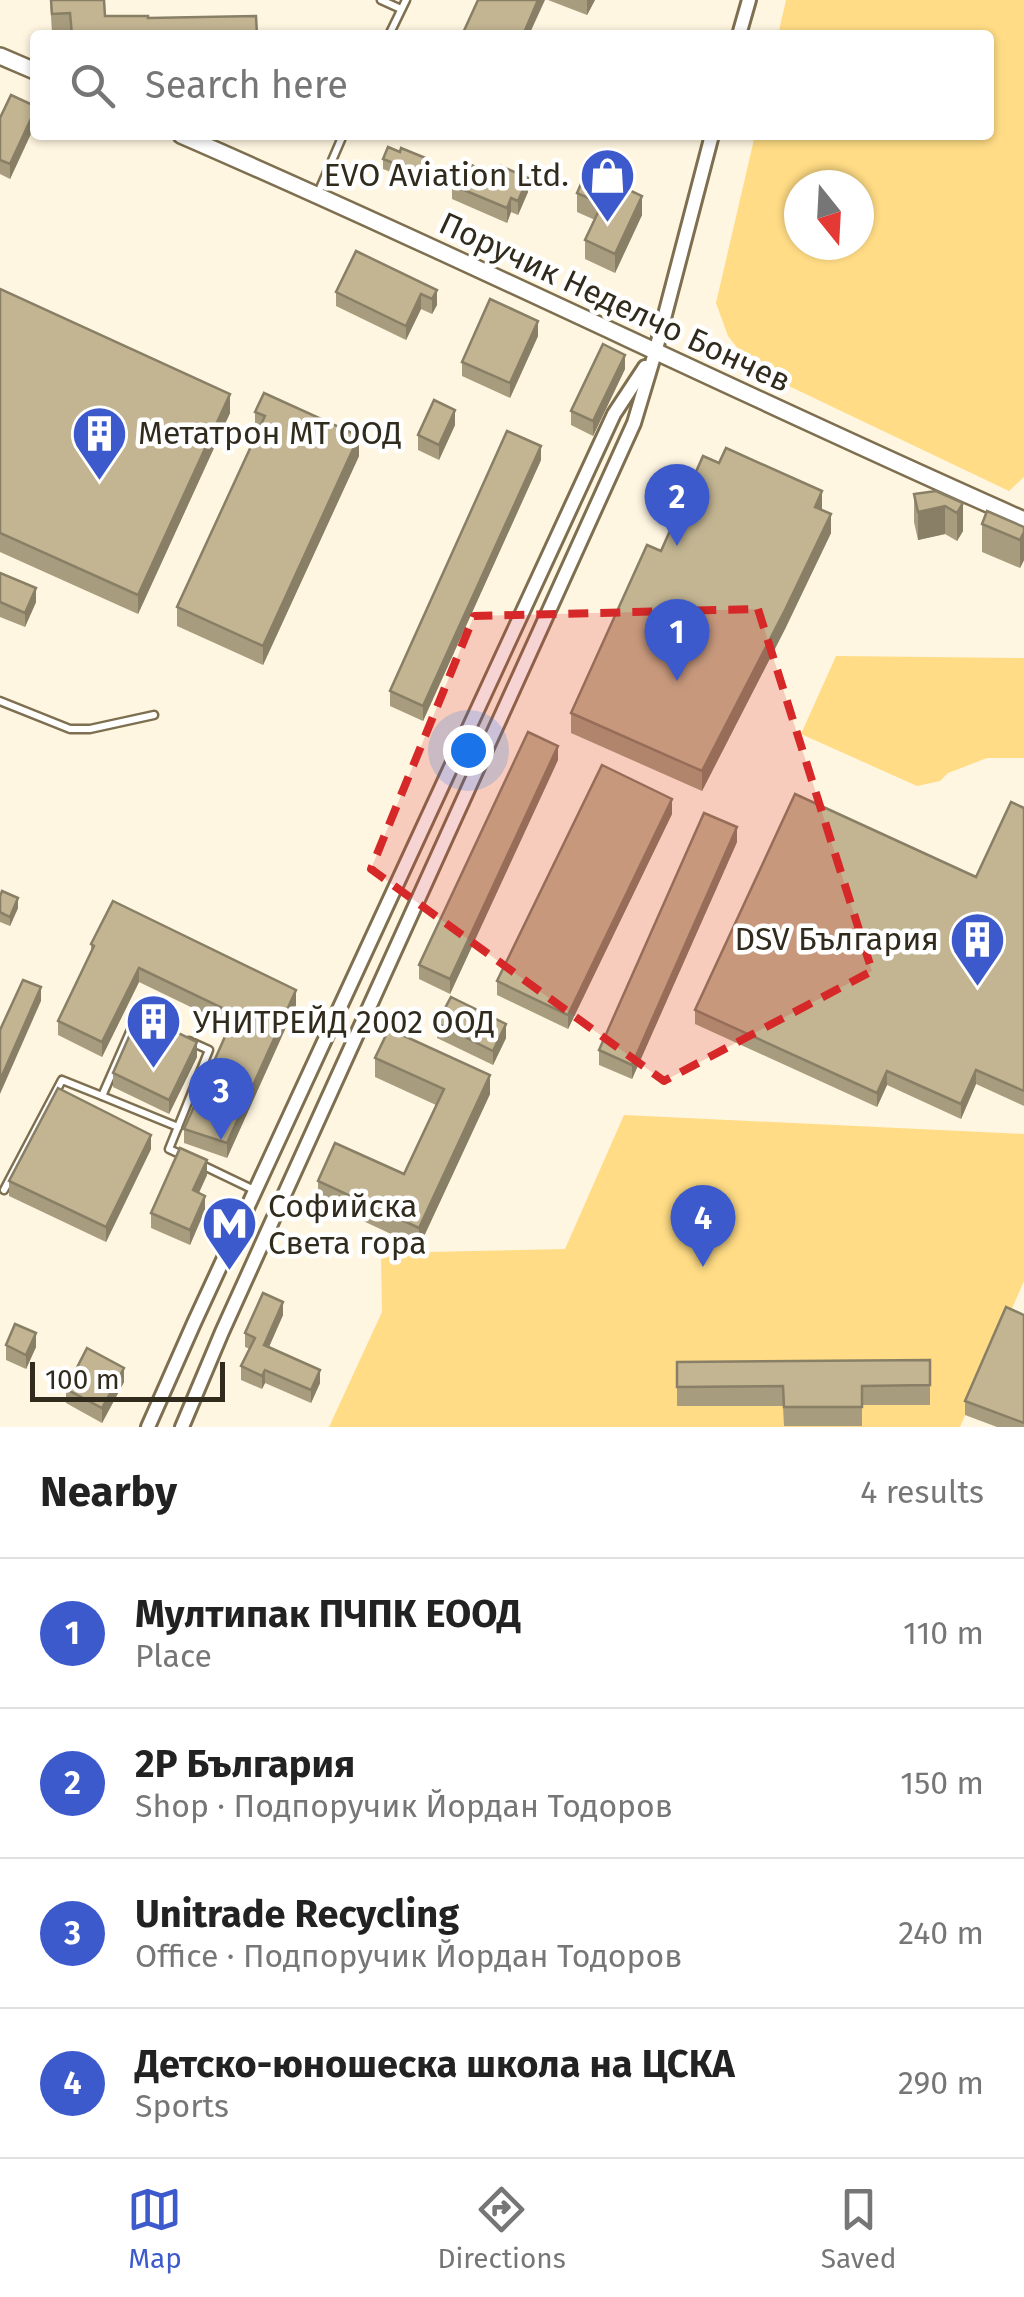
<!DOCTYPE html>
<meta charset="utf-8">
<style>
body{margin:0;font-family:"Fira Sans",sans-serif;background:#f6f6f6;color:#222}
.compass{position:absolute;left:784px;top:170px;width:90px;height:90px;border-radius:50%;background:#fff;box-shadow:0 2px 8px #0004;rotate:162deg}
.scale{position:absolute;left:30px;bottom:25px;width:195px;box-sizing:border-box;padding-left:10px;border:5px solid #312b1d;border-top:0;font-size:28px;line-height:35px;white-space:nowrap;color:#312b1d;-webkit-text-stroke:8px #fff;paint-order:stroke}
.you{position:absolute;left:468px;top:750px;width:35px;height:35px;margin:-25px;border:8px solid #fff;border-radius:50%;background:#1a73e8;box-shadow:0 0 0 15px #1a73e833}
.badge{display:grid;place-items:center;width:65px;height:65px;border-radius:50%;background:#3c5acc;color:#fff;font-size:32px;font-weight:700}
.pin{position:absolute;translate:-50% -82px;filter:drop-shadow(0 2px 5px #0008)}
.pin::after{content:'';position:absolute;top:52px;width:35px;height:30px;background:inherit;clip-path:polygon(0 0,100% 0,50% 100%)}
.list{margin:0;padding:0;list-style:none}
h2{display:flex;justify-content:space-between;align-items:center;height:130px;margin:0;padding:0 40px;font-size:42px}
h2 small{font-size:32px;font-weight:400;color:#767676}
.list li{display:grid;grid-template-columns:65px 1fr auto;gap:30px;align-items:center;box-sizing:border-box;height:150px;padding:0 40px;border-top:2px solid #e0e0e0}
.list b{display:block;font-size:38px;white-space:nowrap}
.list p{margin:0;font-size:32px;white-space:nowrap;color:#767676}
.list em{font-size:32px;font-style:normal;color:#767676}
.icon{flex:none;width:55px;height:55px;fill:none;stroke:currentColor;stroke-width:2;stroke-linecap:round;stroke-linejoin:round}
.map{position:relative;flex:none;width:1024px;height:1427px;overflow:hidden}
.search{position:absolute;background:#fff;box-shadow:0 2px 8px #0004;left:30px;right:30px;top:30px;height:110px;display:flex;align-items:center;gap:25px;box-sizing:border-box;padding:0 35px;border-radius:10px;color:#767676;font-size:38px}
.sheet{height:730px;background:#fff}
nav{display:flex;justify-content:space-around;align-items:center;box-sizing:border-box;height:140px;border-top:2px solid #e0e0e0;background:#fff;font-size:28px;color:#767676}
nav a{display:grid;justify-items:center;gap:5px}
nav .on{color:#3c5acc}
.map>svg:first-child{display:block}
.green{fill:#ffdc85;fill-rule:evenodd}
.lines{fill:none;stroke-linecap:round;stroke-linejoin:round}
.service-casing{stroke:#7d6f4f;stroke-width:11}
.minor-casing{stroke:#7d6f4f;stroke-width:18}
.tertiary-casing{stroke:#7d6f4f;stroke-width:20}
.service{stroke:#fff;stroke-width:6}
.minor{stroke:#fff;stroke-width:12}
.tertiary{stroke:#fff;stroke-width:15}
.wall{fill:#a89c7e}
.shaded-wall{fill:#887f66}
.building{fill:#c3b592;stroke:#887f66;stroke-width:2.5}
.marked{fill:#d62828;fill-opacity:0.2;stroke:#d62828;stroke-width:8;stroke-dasharray:20 12;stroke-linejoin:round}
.labels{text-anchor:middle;stroke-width:9;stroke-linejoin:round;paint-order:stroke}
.poi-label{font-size:32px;fill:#312b1d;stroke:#fff;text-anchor:start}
.street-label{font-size:32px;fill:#312b1d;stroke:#fff}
</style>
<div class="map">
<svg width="1024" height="1427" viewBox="0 0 1024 1427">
<rect width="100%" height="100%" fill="#fff6e1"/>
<g class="green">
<path d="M786 0H1024V477L1009 491 755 370 728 336 716 303 755 135H989V35H778ZM799 185H859V245H799Z"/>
<path d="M836 656 1024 658V758H987L948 773 940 781 917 786 801 734Z"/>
<path d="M624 1115 1024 1134V1281L960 1427H329L382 1312 381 1253 565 1249Z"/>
</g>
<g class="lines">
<defs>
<g id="service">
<path d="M381 0 401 9"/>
<path d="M389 35 406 0"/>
<path d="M318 193 343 135"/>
<path d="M0 701 70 729H90L154 715"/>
<path d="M142 1019 137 1016 102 1096 178 1127"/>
<path d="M182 1155 169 1149 209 1050 189 1041"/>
<path d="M202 1165 254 1190"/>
<path d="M4 1190 62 1080 102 1096"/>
</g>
<g id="minor">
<path d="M739 35 749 0"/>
<path d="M148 1427 194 1323 614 414 645 367"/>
<path d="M182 1427 222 1332 634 423 655 353 712 135"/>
</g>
<g id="tertiary">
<path d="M0 56 35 71"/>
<path d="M181 135C464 258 741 395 1024 520"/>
</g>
</defs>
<use href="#service" class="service-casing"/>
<use href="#minor" class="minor-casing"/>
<use href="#tertiary" class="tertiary-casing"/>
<use href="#service" class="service"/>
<use href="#minor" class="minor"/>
<use href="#tertiary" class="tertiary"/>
</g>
<g class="wall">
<path d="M50 0H104L105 16 148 18 257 35H70V31L52 33Z"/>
<path d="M548 0H595L587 15Z"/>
<path d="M35 106V125L10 179 0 174V118Z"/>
<path d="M383 159 428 169 422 184 383 169Z"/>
<path d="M452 185 528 192 518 215 511 212 507 223 452 199Z"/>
<path d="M577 193 642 215 615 273 585 259V240L595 220 577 212Z"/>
<path d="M0 289 230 413 138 614 0 552Z"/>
<path d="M437 290V305L432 314 421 309 406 340 336 306V292Z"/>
<path d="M538 336 510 398 462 376V362Z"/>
<path d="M625 369 593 436 571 425V411Z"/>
<path d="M255 412 359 456 263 665 177 626V607L257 432 255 431Z"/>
<path d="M455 425 439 460 418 450V435Z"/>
<path d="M541 460 423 721 390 706V691Z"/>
<path d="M914 494 963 503V531L957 541 945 534 918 540 914 522Z"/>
<path d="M822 510 831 533 785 629 702 791 571 733V713L661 551Z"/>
<path d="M982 524 1024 527V560L1020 568 982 552Z"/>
<path d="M0 573 36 602 25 627 0 617Z"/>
<path d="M558 760 450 994 419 979V965Z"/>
<path d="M1024 808V1106L976 1084 961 1119 887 1085 877 1107 695 1024V1010L976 877Z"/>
<path d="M672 814 568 1029 497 995V981Z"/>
<path d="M737 842 632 1079 599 1065V1050Z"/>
<path d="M0 896 18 908 10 926 0 922Z"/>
<path d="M91 944 296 1005 227 1158 184 1143V1129L230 1026 139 982 102 1057 58 1035V1021L91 952Z"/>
<path d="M437 1023 506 1038 493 1065 437 1038Z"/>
<path d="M197 1057 169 1114 113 1087V1073Z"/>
<path d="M375 1058 490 1094 419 1247 318 1200V1181L404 1174 436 1105 375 1077Z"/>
<path d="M151 1149 106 1242 9 1196V1181Z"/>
<path d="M207 1175 199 1193 205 1210 190 1245 151 1228V1213Z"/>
<path d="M283 1315 269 1347 320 1383 311 1403 265 1383 262 1389 241 1380V1366L250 1349 245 1347V1333Z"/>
<path d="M1024 1315V1427H997L965 1415V1401Z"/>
<path d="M6 1345 36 1347 26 1369 6 1360Z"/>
<path d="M930 1360V1405H862V1426H784L783 1406H677V1362Z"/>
<path d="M124 1382 102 1423 66 1403V1389Z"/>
</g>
<g class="shaded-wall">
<path d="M538 0H545L529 35H523Z"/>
<path d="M587 0H595L587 15Z"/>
<path d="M35 110V125L10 179V164Z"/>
<path d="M428 159V169L422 184V174Z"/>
<path d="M528 178V192L518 215V201Z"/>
<path d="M642 196V215L615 273V254Z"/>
<path d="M511 198V212L507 223V208Z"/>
<path d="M437 290V305L432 314V299Z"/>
<path d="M421 294V309L406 340V326Z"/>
<path d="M538 321V336L510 398V383Z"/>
<path d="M625 355V369L593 436V421Z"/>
<path d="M230 394V413L138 614V595Z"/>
<path d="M455 410V425L439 460V445Z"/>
<path d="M359 436V456L263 665V646Z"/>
<path d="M541 446V460L423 721V706Z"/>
<path d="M822 491V510L815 507Z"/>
<path d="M963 503V531L957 541V513Z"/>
<path d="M945 506V534L918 540V512Z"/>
<path d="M831 514V533L785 629 702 791V771Z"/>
<path d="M1024 532V560L1020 568V540Z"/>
<path d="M36 588V602L25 627V613Z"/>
<path d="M558 746V760L450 994V979Z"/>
<path d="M672 799V814L568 1029V1015Z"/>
<path d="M737 827V842L632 1079V1065Z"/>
<path d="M18 898V908L10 926V917Z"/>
<path d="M139 968V982L102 1057V1042Z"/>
<path d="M41 987V1001L0 1094V1080Z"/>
<path d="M296 990V1005L227 1158V1143Z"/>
<path d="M506 1024V1038L493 1065V1051Z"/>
<path d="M197 1042V1057L169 1114V1100Z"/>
<path d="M976 1070V1084L961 1119V1104Z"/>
<path d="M887 1071V1085L877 1107V1093Z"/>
<path d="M490 1075V1094L419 1247V1228Z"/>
<path d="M151 1135V1149L106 1242V1227Z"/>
<path d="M207 1160V1175L193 1205V1190Z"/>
<path d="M205 1196V1210L190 1245V1230Z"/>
<path d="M283 1302V1315L264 1358V1345Z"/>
<path d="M36 1333V1347L26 1369V1355Z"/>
<path d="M124 1368V1382L102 1423V1408Z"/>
<path d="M265 1370V1383L262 1389V1376Z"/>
<path d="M320 1370V1383L311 1403V1390Z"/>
</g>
<g class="building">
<path d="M51 0H104L105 16H148V18L256 16 257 35 118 33 72 35 70 13 52 14Z"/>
<path d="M478 0H538L523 35H462Z"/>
<path d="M11 95 35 106V110L10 164 0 160V118Z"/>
<path d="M388 147 400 152 401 148 428 159 422 174 383 159Z"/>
<path d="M462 161 496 176 501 166 528 178 518 201 511 198 507 208 452 185Z"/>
<path d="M587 170 642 196 615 254 585 240 602 204 577 193Z"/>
<path d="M356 251 437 290 432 299 421 294 406 326 336 292Z"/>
<path d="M0 289 230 394 138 595 0 533Z"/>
<path d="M490 299 538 321 510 383 462 362Z"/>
<path d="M603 344 625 355 593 421 571 411Z"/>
<path d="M264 393 359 436 263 646 177 607 265 416 255 412Z"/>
<path d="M434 400 455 410 439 445 418 435Z"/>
<path d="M507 431 541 446 423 706 390 691Z"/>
<path d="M726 448 822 491 815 507 831 514 785 610 702 771 571 713 647 545 661 551 703 456 719 463Z"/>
<path d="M936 491 963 503 957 513 945 506 918 512 914 494Z"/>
<path d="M987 511 1024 527V532L1020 540 982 524Z"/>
<path d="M0 573 36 588 25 613 0 602Z"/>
<path d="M528 732 558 746 450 979 419 965Z"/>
<path d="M602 765 672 799 568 1015 497 981Z"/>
<path d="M795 794 976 877 1011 802 1024 808V1091L976 1070 961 1104 887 1071 877 1093 695 1010Z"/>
<path d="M704 813 737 827 632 1065 599 1050Z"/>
<path d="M2 891 18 898 10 917 0 912V896Z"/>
<path d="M113 901 296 990 227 1143 184 1129 235 1014 139 968 102 1042 58 1021 94 946 91 944Z"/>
<path d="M23 980 41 987 0 1080V1030Z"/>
<path d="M451 997 506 1024 493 1051 437 1023Z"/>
<path d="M139 1014 197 1042 169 1100 113 1073Z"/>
<path d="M389 1029 490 1075 419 1228 318 1181 335 1143 404 1174 444 1089 375 1058Z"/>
<path d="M58 1088 151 1135 106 1227 9 1181Z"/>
<path d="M180 1148 207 1160 193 1190 205 1196 190 1230 151 1213Z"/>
<path d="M263 1293 283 1302 264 1345 320 1370 311 1390 265 1370 262 1376 241 1366 255 1338 245 1333Z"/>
<path d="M1006 1307 1024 1315V1423L965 1401Z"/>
<path d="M15 1324 36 1333 26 1355 6 1345Z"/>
<path d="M87 1348 124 1368 102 1408 66 1389Z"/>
<path d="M930 1360V1385L862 1386V1407H784L783 1386 677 1387V1362Z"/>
</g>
<path class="marked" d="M758 609 872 971 664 1081 371 869 474 616Z"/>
<defs>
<symbol id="shop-pin" viewBox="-11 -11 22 30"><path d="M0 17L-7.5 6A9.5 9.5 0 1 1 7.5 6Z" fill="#3c5acc" stroke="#fff"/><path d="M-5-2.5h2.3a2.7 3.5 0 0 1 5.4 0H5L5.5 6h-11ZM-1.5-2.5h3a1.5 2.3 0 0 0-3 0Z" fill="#fff"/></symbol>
<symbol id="building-pin" viewBox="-11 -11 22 30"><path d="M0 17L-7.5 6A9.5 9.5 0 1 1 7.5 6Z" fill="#3c5acc" stroke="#fff"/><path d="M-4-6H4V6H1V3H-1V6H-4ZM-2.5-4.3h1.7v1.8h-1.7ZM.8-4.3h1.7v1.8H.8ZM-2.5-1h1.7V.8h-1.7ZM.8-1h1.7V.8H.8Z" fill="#fff"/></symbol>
<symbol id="metro-pin" viewBox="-11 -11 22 30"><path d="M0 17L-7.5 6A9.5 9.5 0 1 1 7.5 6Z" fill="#3c5acc" stroke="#fff"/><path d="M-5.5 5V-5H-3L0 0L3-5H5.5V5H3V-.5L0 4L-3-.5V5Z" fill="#fff"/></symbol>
</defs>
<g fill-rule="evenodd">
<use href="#shop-pin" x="576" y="144" width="63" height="86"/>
<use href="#building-pin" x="68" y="402" width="63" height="86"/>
<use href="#building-pin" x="946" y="908" width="63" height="86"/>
<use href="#building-pin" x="122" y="990" width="63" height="86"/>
<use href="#metro-pin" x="198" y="1192" width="63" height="86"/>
</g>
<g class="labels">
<g class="poi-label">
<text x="569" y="186" text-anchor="end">EVO Aviation Ltd.</text>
<text x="138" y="444">Метатрон МТ ООД</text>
<text x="939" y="950" text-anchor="end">DSV България</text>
<text x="193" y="1033">УНИТРЕЙД 2002 ООД</text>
<text x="268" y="1217">Софийска<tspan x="268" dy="37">Света гора</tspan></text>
</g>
<g class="street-label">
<text transform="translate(615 302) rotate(25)" y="11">Поручик Неделчо Бончев</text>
</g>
</g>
</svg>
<svg class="compass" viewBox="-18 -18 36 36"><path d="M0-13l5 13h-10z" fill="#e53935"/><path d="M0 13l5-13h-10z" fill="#767676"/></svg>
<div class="scale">100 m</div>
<div class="you"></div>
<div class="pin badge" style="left:677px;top:681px">1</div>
<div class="pin badge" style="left:677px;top:546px">2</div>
<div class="pin badge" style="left:221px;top:1140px">3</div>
<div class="pin badge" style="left:703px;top:1267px">4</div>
<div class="search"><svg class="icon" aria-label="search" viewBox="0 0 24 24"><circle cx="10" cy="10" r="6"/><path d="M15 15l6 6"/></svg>Search here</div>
</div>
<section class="sheet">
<h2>Nearby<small>4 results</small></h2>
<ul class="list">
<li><span class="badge">1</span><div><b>Мултипак ПЧПК ЕООД</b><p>Place</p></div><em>110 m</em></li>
<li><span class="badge">2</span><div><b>2Р България</b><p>Shop · Подпоручик Йордан Тодоров</p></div><em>150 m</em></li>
<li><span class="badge">3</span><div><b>Unitrade Recycling</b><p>Office · Подпоручик Йордан Тодоров</p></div><em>240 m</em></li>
<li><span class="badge">4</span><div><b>Детско-юношеска школа на ЦСКА</b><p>Sports</p></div><em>290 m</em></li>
</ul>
</section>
<nav>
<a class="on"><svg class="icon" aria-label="map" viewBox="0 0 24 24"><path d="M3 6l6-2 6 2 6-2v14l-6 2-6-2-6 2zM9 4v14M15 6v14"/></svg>Map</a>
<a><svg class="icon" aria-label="directions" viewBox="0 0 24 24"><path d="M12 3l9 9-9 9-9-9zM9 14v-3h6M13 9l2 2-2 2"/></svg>Directions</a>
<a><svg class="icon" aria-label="saved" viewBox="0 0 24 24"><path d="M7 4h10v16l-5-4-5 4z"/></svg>Saved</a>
</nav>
